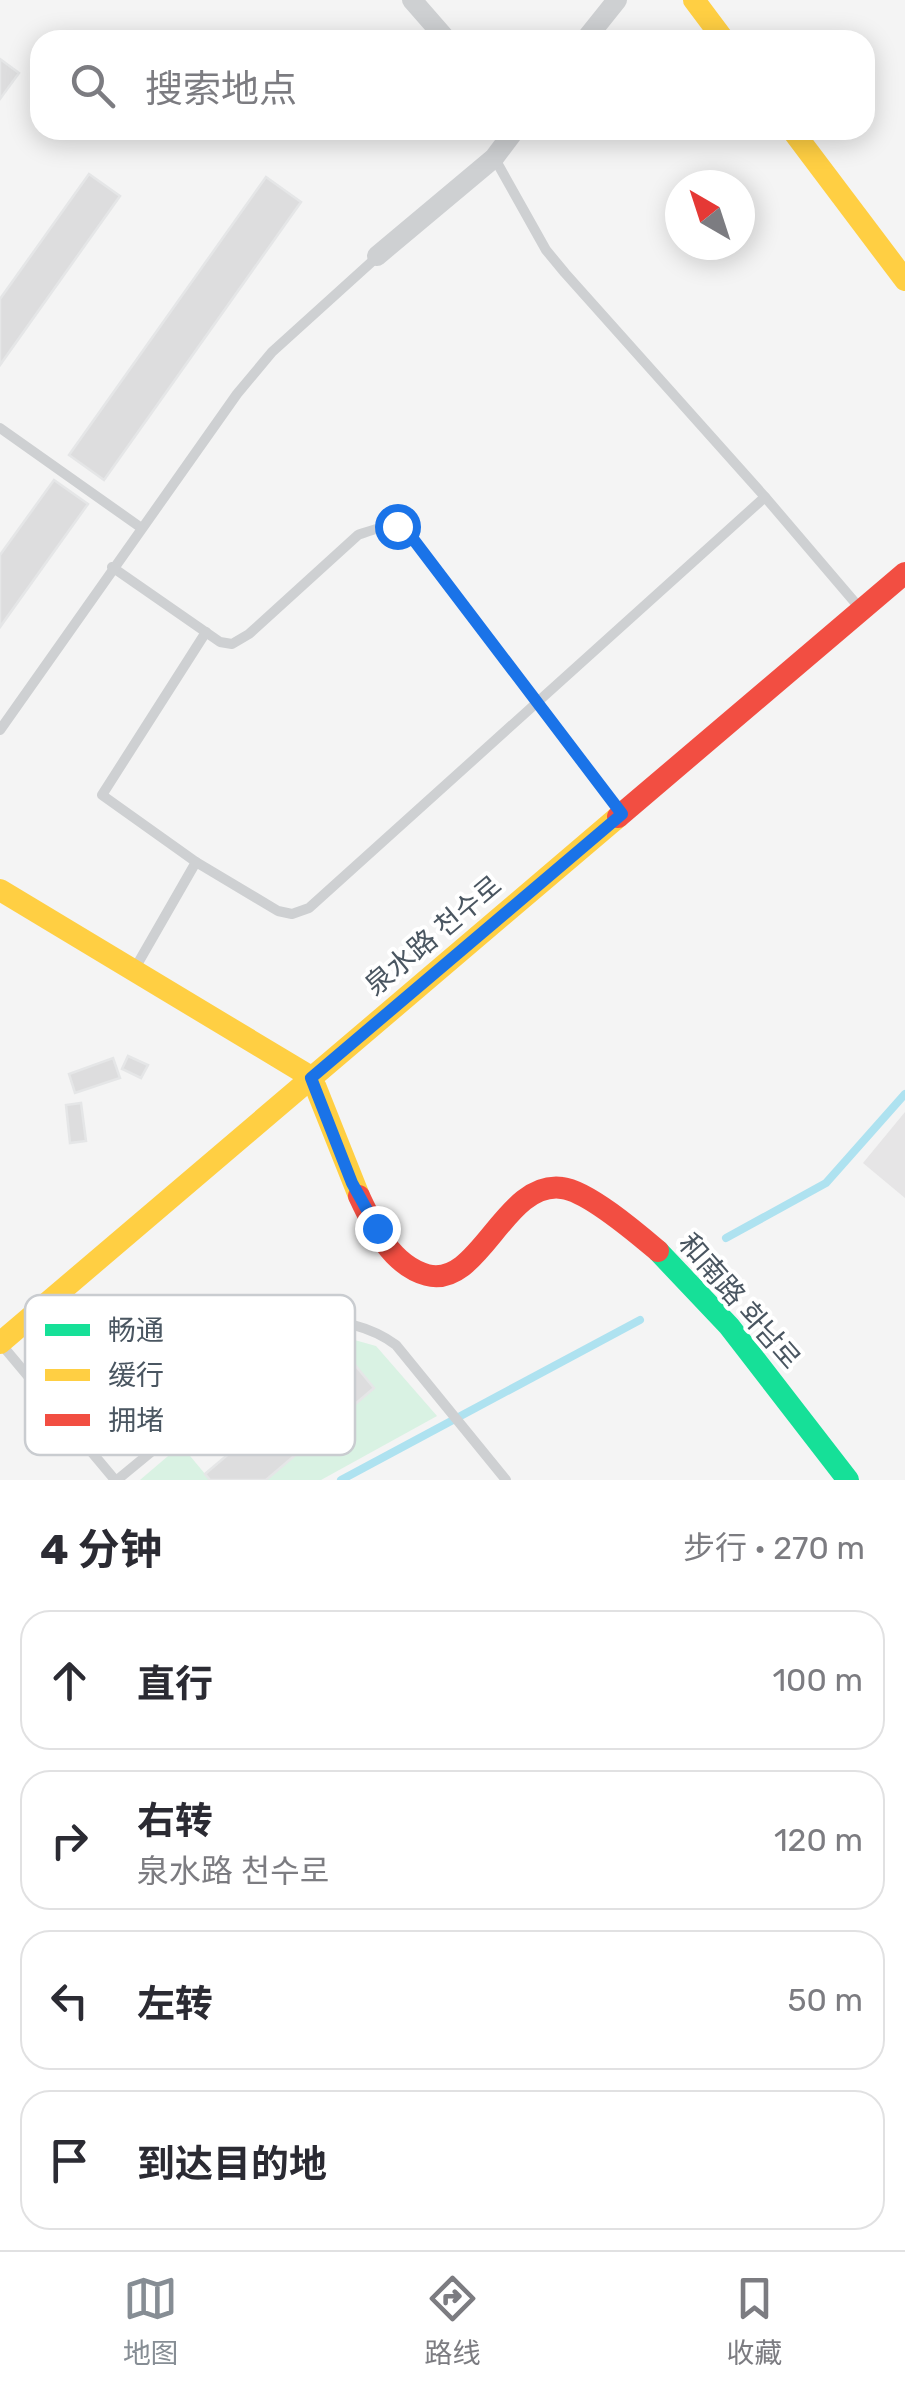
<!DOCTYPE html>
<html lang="zh">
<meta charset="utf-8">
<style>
body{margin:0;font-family:Rubik,"Noto Sans SC","Noto Sans KR",sans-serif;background:#f2f2f3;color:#2b2b33}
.compass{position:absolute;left:665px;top:170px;width:90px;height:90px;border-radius:50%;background:#fff;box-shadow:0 5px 25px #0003;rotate:321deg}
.stop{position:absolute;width:30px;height:30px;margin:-22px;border:8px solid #1a73e8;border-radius:50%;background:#fff}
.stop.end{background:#1a73e8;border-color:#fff;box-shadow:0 2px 10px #0008}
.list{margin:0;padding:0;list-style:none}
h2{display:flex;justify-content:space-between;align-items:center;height:130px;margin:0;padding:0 40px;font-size:42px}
h2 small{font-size:32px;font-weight:400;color:#7c7c81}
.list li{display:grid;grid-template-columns:65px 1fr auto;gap:30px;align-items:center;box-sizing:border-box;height:140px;margin:0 20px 20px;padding:0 20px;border:2px solid #e1e1e2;border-radius:30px}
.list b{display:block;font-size:38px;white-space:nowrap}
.list p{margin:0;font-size:32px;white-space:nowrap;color:#7c7c81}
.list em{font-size:32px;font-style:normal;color:#7c7c81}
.icon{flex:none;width:55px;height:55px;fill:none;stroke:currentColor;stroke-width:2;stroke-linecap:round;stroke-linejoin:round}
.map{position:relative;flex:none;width:905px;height:1480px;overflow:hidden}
.search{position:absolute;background:#fff;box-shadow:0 5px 25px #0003;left:30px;right:30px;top:30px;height:110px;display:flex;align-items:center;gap:25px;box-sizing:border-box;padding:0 35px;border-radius:30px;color:#7c7c81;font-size:38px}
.sheet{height:770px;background:#fff}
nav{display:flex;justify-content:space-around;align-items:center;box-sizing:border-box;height:140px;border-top:2px solid #e1e1e2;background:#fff;font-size:28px;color:#7c7c81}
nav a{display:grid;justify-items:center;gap:5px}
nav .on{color:#868d94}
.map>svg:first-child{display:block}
.education{fill:#e6e5e6}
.green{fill:#d9f2e3}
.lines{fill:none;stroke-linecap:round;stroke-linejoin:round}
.stream{stroke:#aee2f0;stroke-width:8}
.building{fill:#ddddde;stroke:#e5e6e7;stroke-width:2.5}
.lane{stroke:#ced0d2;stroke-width:10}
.street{stroke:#ced0d2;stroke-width:20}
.fast{stroke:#16e098;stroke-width:22}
.slow{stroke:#ffcf43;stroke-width:22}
.jam{stroke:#f24e42;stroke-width:22}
.route{stroke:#1a73e8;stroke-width:12}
.labels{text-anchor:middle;stroke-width:8;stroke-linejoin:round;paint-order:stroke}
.street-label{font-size:28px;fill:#4a5661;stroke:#fff}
.key{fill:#fff;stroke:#c9ccd0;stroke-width:2.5}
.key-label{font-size:28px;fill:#4a5661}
</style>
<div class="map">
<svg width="905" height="1480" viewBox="0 0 905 1480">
<rect width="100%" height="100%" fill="#f4f4f4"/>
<path class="education" d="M905 1112V1198L863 1163Z"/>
<g class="green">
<path d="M351 1339 376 1346 437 1416 321 1480H266L374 1388 336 1344Z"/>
<path d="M181 1445 210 1480H140Z"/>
</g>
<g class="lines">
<g class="stream">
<path d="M726 1238 826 1183 905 1094"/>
<path d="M341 1480 640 1320"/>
</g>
</g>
<g class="building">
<path d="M0 59 19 73 0 99Z"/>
<path d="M89 174 120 196 0 365V299Z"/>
<path d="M266 177 301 202 104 480 69 455Z"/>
<path d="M54 480 88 504 0 627V555Z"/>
<path d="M128 1056 148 1065 141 1078 122 1069Z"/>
<path d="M113 1058 120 1078 75 1093 69 1074Z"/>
<path d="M81 1103 86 1141 70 1143 66 1105Z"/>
<path d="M346 1354 374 1388 266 1480H210L205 1474Z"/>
</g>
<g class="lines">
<g class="lane">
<path d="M495 159 546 250 565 273 765 497 858 606"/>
<path d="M0 428 140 527"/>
<path d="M112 567 220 642 232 644 249 634 358 535C375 529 391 522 407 531L620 812"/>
<path d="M206 632 102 795 196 862 278 911 292 914 309 908 765 497"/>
<path d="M0 730 237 394 272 352 377 257"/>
<path d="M134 970 196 862"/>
<path d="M1 1344 115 1480"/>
<path d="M117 1480 305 1325C329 1313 375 1329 396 1345L506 1480"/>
</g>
<g class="street">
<path d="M412 0 447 40"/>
<path d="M585 40 617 0"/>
<path d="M377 256 494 158 515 130"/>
</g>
<path class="fast" d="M658 1251 729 1326 848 1480"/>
<g class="slow">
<path d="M694 0 724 40"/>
<path d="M792 130 905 280"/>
<path d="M0 890 306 1074 316 1088 359 1196"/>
<path d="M0 1343 618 817"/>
</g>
<g class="jam">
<path d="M618 817 905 573"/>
<path d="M359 1196C373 1226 391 1265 427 1275 480 1289 504 1180 562 1188 588 1191 638 1234 658 1251"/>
</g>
</g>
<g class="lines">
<path class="route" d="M377 1228 352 1183 311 1078 622 814 407 531 397 526"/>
</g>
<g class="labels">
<g class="street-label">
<text transform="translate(433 935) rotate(-40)" y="10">泉水路 천수로</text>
<text transform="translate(740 1301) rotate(49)" y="10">和南路 화남로</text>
</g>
</g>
<rect x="25" y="1295" width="330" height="160" rx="15" class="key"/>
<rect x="45" y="1324" width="45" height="12" fill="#16e098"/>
<rect x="45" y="1369" width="45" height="12" fill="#ffcf43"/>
<rect x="45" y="1414" width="45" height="12" fill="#f24e42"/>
<g class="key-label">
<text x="108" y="1340">畅通</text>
<text x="108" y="1385">缓行</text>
<text x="108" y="1430">拥堵</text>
</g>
</svg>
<svg class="compass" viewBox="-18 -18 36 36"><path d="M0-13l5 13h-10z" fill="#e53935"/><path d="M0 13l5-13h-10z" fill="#7c7c81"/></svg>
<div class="stop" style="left:397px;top:526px"></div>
<div class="stop end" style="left:377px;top:1228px"></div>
<div class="search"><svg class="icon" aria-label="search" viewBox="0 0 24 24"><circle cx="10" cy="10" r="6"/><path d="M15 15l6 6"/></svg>搜索地点</div>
</div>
<section class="sheet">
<h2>4 分钟<small>步行 · 270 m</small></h2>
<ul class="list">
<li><svg class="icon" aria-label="ahead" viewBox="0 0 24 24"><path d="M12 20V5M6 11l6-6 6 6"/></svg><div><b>直行</b></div><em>100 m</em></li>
<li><svg class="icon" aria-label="right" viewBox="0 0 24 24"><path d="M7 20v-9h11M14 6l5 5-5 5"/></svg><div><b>右转</b><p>泉水路 천수로</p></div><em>120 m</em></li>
<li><svg class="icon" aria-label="left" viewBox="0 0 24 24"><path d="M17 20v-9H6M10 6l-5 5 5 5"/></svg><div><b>左转</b></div><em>50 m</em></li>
<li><svg class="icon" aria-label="arrive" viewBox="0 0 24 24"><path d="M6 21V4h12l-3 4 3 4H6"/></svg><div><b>到达目的地</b></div></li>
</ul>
</section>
<nav>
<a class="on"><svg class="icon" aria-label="map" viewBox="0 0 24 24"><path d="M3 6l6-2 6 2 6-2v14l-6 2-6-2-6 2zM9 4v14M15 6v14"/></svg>地图</a>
<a><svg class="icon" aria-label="directions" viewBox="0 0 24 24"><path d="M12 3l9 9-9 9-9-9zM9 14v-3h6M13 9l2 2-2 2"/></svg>路线</a>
<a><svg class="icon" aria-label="saved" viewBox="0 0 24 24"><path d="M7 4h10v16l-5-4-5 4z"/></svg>收藏</a>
</nav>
